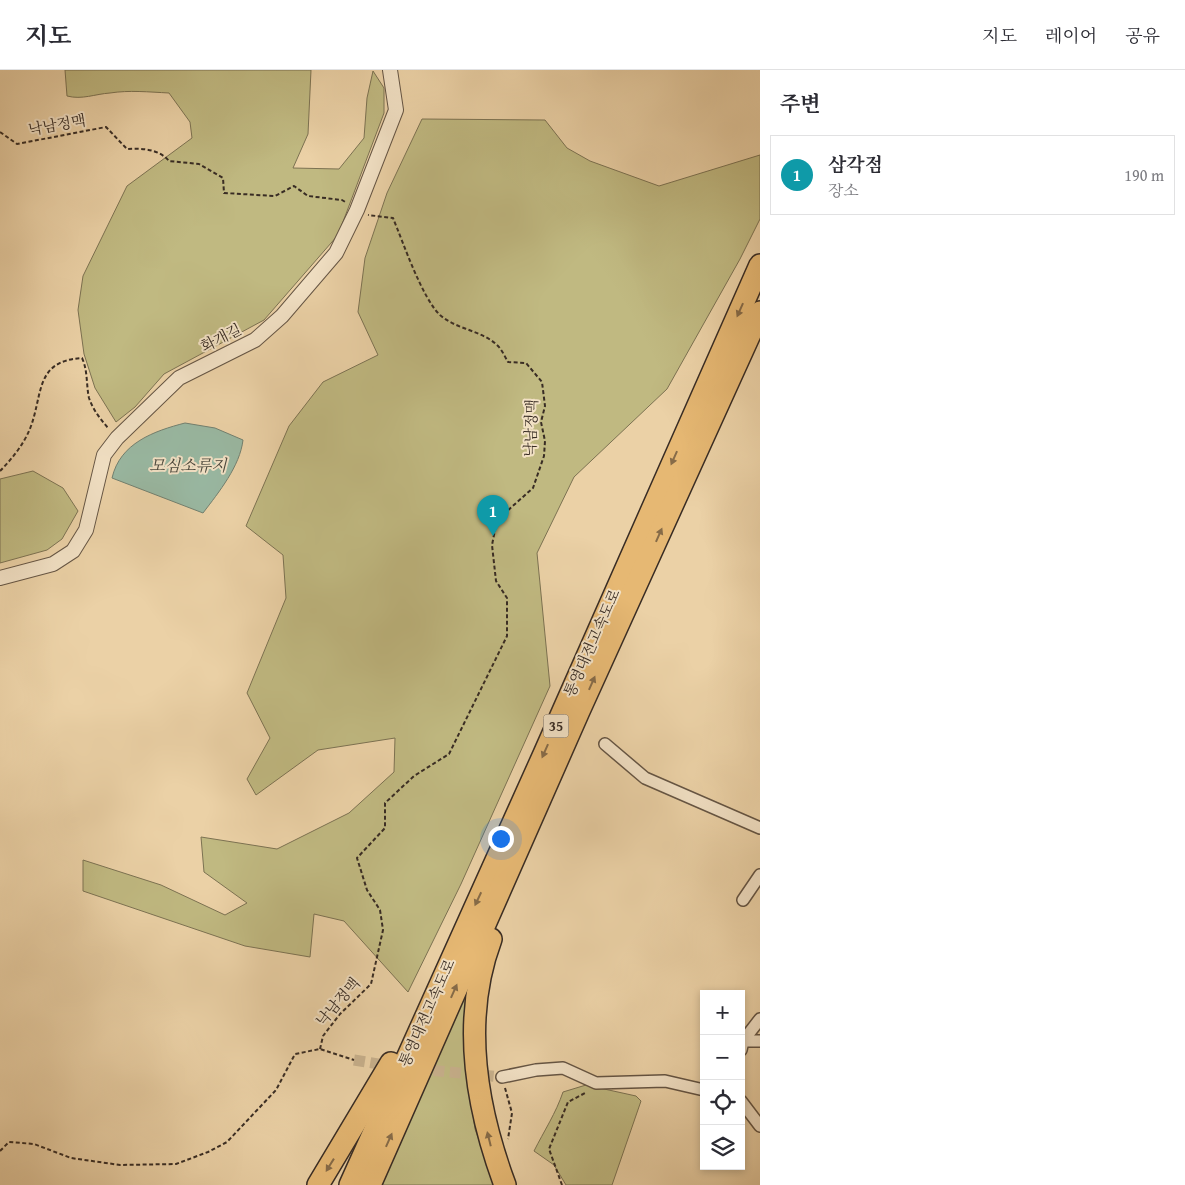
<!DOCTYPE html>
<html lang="ko">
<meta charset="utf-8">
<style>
body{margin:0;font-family:"Gentium Book Plus","Noto Serif KR",serif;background:#f2f2f3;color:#2b2b33}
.controls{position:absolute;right:15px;bottom:15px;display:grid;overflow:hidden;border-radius:0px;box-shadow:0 2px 8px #0003}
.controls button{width:45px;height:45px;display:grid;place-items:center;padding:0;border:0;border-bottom:1px solid #e1e1e2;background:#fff;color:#2b2b33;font:25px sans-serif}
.you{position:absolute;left:500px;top:768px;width:18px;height:18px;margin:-12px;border:4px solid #fff;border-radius:50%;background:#1a73e8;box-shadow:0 0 0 8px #1a73e833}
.badge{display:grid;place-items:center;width:32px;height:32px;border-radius:50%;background:#1a73e8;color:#fff;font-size:16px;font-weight:700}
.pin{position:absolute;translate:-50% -41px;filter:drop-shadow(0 1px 2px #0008)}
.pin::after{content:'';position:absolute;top:26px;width:18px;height:15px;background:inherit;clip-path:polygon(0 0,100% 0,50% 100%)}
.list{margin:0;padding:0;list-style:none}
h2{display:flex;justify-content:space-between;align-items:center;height:65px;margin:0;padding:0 20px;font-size:21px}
h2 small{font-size:16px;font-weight:400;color:#7c7c81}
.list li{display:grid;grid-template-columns:32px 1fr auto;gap:15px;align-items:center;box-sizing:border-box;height:80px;margin:0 10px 10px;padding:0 10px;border:1px solid #e1e1e2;border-radius:0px}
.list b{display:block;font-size:19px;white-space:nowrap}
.list p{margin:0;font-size:16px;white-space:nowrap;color:#7c7c81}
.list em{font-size:16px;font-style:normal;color:#7c7c81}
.icon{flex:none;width:28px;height:28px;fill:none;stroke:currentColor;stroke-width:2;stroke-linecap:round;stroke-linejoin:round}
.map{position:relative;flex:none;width:760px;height:1115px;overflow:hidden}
header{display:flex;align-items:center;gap:30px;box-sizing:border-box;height:70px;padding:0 25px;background:#fff;border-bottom:1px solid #e1e1e2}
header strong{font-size:24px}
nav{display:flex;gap:28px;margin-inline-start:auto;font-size:18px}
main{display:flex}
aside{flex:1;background:#fff}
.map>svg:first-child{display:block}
.green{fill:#c0b981;stroke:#7c7252}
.water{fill:#99b8a2;stroke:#728070}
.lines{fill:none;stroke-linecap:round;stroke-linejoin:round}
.minor-tunnel{stroke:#c7b08c;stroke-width:11;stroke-dasharray:11 5.5;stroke-linecap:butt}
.minor-casing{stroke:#655544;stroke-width:14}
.tertiary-casing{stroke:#655544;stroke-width:16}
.motorway-casing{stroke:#382c24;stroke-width:24}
.path{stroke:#382c24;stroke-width:2;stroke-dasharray:4 2.5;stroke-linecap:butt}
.minor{stroke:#f2e1c5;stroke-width:11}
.tertiary{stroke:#f2e1c5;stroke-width:14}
.motorway{stroke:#e6b873;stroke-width:21}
.oneway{fill:#866b48}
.labels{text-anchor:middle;stroke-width:4;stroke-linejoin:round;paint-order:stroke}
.shield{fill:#f2e1c5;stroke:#706254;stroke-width:1}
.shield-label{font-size:14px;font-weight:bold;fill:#382c24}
.street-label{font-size:15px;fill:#382c24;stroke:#f2e1c5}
.water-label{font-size:16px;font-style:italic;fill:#4b483d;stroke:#f2e1c5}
</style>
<header>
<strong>지도</strong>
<nav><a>지도</a><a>레이어</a><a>공유</a></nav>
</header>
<main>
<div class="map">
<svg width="760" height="1115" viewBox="0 0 760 1115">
<rect width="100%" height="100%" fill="#ebd1a6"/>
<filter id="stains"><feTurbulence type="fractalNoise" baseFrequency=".004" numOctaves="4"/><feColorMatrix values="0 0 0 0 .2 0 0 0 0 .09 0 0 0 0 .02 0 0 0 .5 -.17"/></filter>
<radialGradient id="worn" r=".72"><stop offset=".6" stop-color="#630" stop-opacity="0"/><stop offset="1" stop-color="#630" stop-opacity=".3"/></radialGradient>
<g class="green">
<path d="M65 0H311L308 64 293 98 339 99 364 68 367 28 373 1 384 18V43L338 165 264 250 164 304 135 337 116 352 95 318 84 284 78 240 83 206 127 116 192 68 190 52 169 23C149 22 129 20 110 23 95 24 82 30 67 26Z"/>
<path d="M422 49 545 50 567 78 590 91 659 116 760 85V149L740 189 667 319 574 407 537 483 550 616 461 814 408 922 344 851 314 844 310 887 245 876 83 821V790L161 815 225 845 247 833 204 802 201 767 277 779 349 743 394 702 395 668 318 680 256 725 247 709 270 668 247 623 286 528 283 485 246 456 289 356 323 312 378 285 358 242 365 188 387 123Z"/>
<path d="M33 401 63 418 78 441 62 469 47 480 0 493V409Z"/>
<path d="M468 922 469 1016 475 1059 495 1115H382L463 926Z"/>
<path d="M586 1015 636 1026 641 1031 612 1115H566L554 1095 534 1081C544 1061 556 1043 563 1022Z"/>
</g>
<path class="water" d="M185 353 215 358 243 370C240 396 219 422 203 443L112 408C120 373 154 361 185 353Z"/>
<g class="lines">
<g class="minor-tunnel">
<path d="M354 990 391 996"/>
<path d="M417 999 502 1007"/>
</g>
<defs>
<g id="minor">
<path d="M605 674 645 708 760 758"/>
<path d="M743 830 760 805"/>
<path d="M743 971H760"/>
<path d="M741 980 743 971 760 949"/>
<path d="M502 1007 536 1000 563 998 596 1013 665 1011 704 1020"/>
<path d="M741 1031 760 1056"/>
</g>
<path id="tertiary" d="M0 508 53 494 73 481 86 460 104 385 117 368 179 308 255 270 282 246 336 183 357 140 396 40 390 0"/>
<g id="motorway">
<path d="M491 869C461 949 476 1037 505 1115"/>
<path d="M318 1115 391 993"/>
<path d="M350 1115 544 684 760 195"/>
<path d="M370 1115 579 641 760 242"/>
</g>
</defs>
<use href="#minor" class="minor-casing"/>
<use href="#tertiary" class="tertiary-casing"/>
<use href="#motorway" class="motorway-casing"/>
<g class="path">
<path d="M0 62 17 74 106 57 127 79C142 78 159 79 169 91L199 94 223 108 224 123 275 126 294 116 308 126 342 130 347 133"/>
<path d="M0 401C11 390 23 375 29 361 44 326 33 291 82 288 88 301 86 314 89 328 93 340 101 350 109 359"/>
<path d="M320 979 323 966 340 944 371 914 383 860 380 840 367 820 357 788 385 758V733L414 706 449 684 507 566V528L496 511 492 475 497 450 533 418 544 386 545 371 541 352 545 336 542 312 526 293 508 292C505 287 502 280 498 276 482 260 457 260 440 245 422 228 403 172 393 148L368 145"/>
<path d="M505 1018 512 1043 508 1069"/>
<path d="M0 1081 9 1072 34 1074 71 1088 120 1095 176 1094 208 1082 227 1072 276 1020 295 984 320 979 354 990"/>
<path d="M562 1115 549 1079 568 1032 587 1022"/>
</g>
<use href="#minor" class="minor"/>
<use href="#tertiary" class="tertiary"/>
<use href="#motorway" class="motorway"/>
</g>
<defs><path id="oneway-solid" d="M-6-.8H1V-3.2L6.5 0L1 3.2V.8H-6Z" transform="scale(1.25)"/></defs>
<g class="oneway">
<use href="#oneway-solid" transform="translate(740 240) rotate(114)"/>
<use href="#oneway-solid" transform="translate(674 388) rotate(114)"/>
<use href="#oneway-solid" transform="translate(659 465) rotate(-66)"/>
<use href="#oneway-solid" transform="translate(592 613) rotate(-66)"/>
<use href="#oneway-solid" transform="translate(545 681) rotate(114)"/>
<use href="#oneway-solid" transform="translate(478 829) rotate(115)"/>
<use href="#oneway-solid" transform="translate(454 921) rotate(-66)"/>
<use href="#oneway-solid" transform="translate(489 1069) rotate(-104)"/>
<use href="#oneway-solid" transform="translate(389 1070) rotate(-66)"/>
<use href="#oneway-solid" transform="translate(330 1095) rotate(122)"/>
</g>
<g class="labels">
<rect class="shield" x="543.5" y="644.5" width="25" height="23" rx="4"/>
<g class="shield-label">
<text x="556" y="661">35</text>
</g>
<g class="street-label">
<text transform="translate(57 55) rotate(-10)" y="5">낙남정맥</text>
<text transform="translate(221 268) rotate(-27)" y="5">화개길</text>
<text transform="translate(531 358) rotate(-88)" y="5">낙남정맥</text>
<text transform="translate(592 573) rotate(-66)" y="5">통영대전고속도로</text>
<text transform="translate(338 932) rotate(-49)" y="5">낙남정맥</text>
<text transform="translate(427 943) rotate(-66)" y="5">통영대전고속도로</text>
</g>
<g class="water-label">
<text x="188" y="401">모심소류지</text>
</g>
</g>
<rect width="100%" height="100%" filter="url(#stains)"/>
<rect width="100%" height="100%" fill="url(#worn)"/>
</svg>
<div class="controls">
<button>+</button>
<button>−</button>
<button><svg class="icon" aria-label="locate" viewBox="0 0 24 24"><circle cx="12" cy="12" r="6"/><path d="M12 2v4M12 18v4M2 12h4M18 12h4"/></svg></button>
<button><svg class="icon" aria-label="layers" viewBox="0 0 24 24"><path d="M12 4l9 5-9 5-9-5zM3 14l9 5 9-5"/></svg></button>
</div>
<div class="you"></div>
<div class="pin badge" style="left:493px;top:466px;background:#0f9aa8">1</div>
</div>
<aside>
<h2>주변<small></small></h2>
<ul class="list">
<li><span class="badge" style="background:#0f9aa8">1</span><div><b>삼각점</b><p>장소</p></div><em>190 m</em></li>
</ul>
</aside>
</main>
